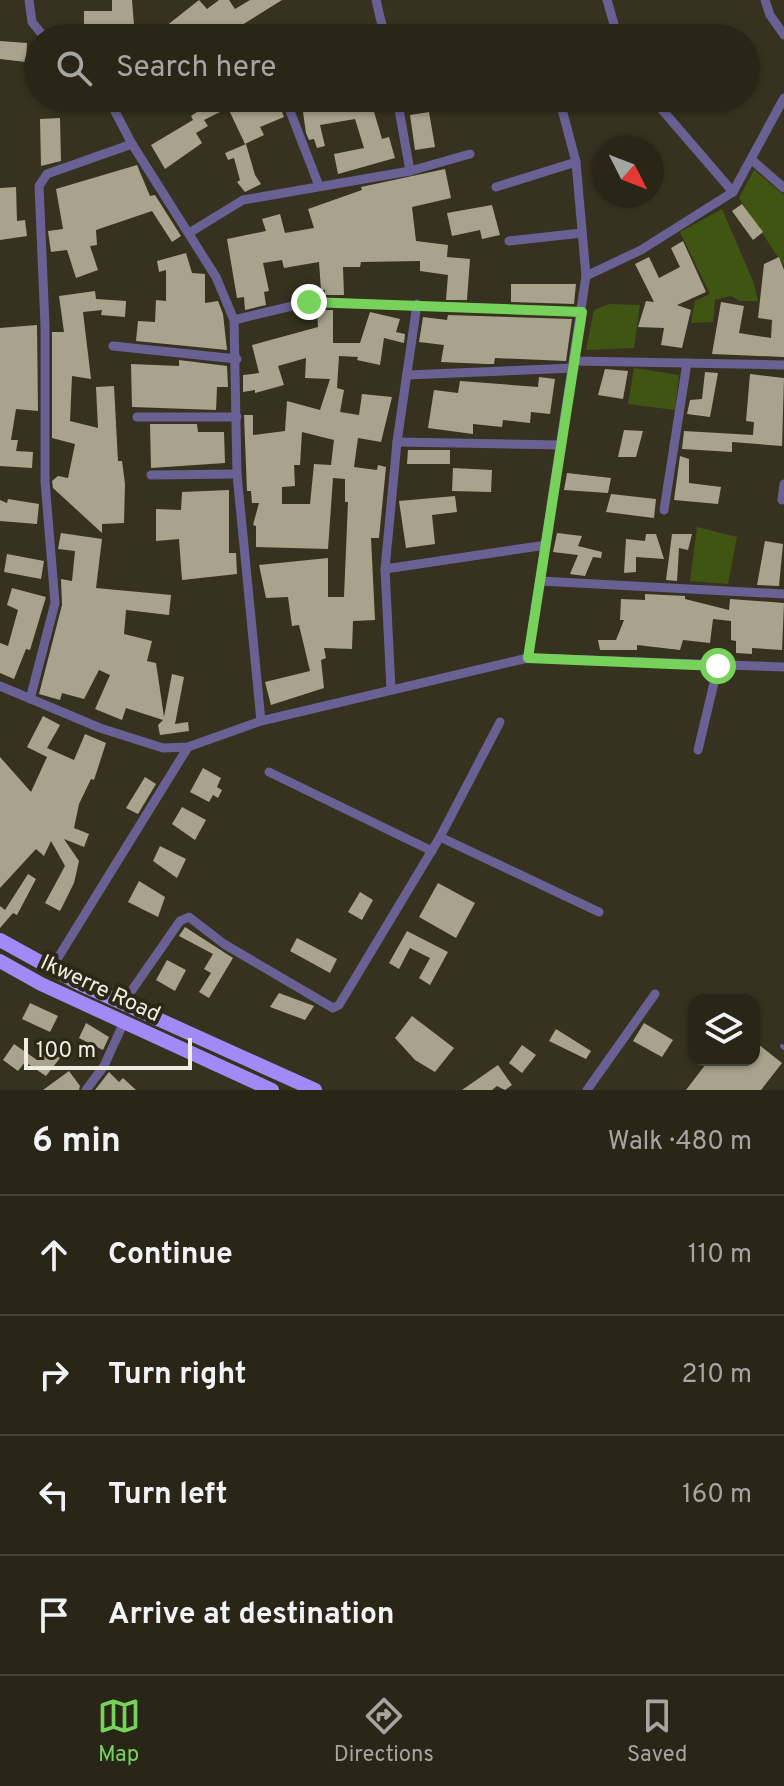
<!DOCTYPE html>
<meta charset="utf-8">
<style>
body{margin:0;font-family:Overpass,sans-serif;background:#353224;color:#f1f3f6}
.controls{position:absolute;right:24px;bottom:24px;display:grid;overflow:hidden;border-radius:16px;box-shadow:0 2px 6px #0004}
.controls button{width:72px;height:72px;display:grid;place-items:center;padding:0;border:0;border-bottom:2px solid #454336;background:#292617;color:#f1f3f6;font:40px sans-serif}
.compass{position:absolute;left:592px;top:136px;width:72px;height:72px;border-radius:50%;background:#292617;box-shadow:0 2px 6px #0004;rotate:132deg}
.scale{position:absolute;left:24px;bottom:20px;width:168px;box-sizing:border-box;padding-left:8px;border:4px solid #f0ede2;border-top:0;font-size:22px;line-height:28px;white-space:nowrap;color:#f0ede2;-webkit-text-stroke:6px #2d2815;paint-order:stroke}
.stop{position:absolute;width:24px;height:24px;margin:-18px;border:6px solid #76d25a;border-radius:50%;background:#fff}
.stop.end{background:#76d25a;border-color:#fff;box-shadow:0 2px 8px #0008}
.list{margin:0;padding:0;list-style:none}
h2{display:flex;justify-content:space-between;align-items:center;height:104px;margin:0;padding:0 32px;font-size:34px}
h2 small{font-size:26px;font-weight:400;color:#a5a5a1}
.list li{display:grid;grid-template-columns:52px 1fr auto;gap:24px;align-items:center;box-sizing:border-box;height:120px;padding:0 32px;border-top:2px solid #454336}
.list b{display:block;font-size:30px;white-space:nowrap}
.list em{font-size:26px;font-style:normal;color:#a5a5a1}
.icon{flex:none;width:44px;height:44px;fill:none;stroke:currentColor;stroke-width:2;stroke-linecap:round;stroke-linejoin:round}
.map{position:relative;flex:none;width:784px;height:1090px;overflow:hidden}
.search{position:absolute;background:#292617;box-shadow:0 2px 6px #0004;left:24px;right:24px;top:24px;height:88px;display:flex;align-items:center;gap:20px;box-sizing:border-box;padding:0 28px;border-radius:44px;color:#a5a5a1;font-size:30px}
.sheet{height:584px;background:#292617}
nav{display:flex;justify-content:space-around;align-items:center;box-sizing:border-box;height:112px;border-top:2px solid #454336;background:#292617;font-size:22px;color:#a5a5a1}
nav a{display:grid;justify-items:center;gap:4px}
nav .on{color:#76d25a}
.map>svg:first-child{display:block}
.green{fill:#415513}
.building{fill:#a9a38d;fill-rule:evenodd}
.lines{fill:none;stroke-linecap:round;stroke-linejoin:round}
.lane{stroke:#696094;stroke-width:4}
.street{stroke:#696094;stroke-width:9}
.primary{stroke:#a08af6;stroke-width:14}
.route{stroke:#76d25a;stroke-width:10}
.labels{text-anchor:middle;stroke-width:8;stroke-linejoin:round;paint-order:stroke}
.street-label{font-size:22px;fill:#f0ede2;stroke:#2d2815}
</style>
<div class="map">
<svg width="784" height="1090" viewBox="0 0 784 1090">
<rect width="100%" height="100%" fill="#37321f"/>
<g class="green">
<path d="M754 170 784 195V266L739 198Z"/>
<path d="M722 209 753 281 758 301H740L731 296 715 300 713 322 691 323 695 301 710 294 680 232Z"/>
<path d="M610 304 640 305 634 348 586 350 594 310Z"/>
<path d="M634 368 679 375 675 410 628 404Z"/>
<path d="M697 527 737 537 728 584 690 581Z"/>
</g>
<g class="building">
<path d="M112 0H132L135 38H84V11H112Z"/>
<path d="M199 0 207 9 219 0H229L235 9 250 0H282L242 25 252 38H228L227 31 221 28 210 38H151Z"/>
<path d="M0 41 27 43 26 62 0 59Z"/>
<path d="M218 98H270L275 106 279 104 284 117 260 127 264 135 245 144 228 108 204 120 208 126 196 133 202 143 165 169 151 145 193 120 191 116Z"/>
<path d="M301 98H370L382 139 389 137 395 158 338 174 334 154 364 148 355 119 320 125 325 146 317 148 314 139 309 140 306 133Z"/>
<path d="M429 112 435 147 415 150 410 115Z"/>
<path d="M60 118 61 161 41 166 40 119Z"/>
<path d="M246 144 255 175 261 184 245 192 237 182 240 180 234 158 228 160 225 153Z"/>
<path d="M137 165 150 196 155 195 181 236 172 242 152 211 96 230 97 245 90 246 98 270 76 278 67 250 51 252 48 231 63 229 56 189Z"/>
<path d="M445 169 451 198 412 207 416 241 448 245 447 257 470 259 467 300H446L448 275 420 271V261L361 262 360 267H343L344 295H325V290H321L319 262 284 268 282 260 263 263 269 291 264 292 266 305 245 310 244 297 237 298 227 239 266 231 262 219 280 214 285 233 314 228 308 209 362 190 361 187Z"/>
<path d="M16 187 17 221 25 220 27 236 0 240V188Z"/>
<path d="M742 204 763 232 753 240 732 211Z"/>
<path d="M492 205 500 235 482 239 480 230 452 236 447 213Z"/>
<path d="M683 241 706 292 677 305 691 310 682 348 661 345 664 328 638 327 646 301 654 302 635 264 649 257 659 278 680 267 671 248Z"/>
<path d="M186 253 192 273 205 274V303L218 301 223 314 227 350 136 341 138 321 155 322 156 300 166 301V270L159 272 157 261Z"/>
<path d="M779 257 784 270V357L712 354 721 302 744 306 739 333 771 338 772 320 758 318 764 264Z"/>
<path d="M511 284H576L574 304 511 302Z"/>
<path d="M95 291 96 299 126 301 125 317 101 315 102 310 83 312 91 379 72 376 70 421 98 428 96 387 114 386 118 461H122L125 484 124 523 102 524V533L53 488 52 481 58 476 68 478 75 444 52 438V332H64L59 296Z"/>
<path d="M317 310H333V343H360L370 312 400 319 396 332 405 334 404 343 384 338 380 365 357 360 358 357 339 356 337 388 344 390 340 412 359 415 362 394 392 397 381 442 358 438 354 467 377 470 378 465 386 467 379 538H371L375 620 353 621 352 649 324 648 326 658 321 660 324 688 271 705 265 682 310 671 299 625 292 626 288 597 266 598 259 565 328 558V597H344L348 502H345V479L333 478 328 549 256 547V526L253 525 259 503H252L251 491H247L244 415H253V435L285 431 287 401 320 410 330 379 305 378 306 358 278 366 284 385 255 393V390L243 392V375L259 373 252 345 318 327ZM302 432 334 440 331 465 314 464 310 504H282V487L295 486 294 465H300Z"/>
<path d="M448 315 572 319 566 361 495 358 494 364H487L441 362 444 345 419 342 423 317 447 320Z"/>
<path d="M37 325 38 411 16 409 11 440H18L16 451 33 452 32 468 0 466V328Z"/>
<path d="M179 360 227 366 228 387H217L216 410 132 407 131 364 179 366Z"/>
<path d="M605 369 628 371 623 399 598 395Z"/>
<path d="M705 372 718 373 710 417 687 414 690 400 702 399Z"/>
<path d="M750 374 784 378 782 446 732 442V452L682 449 684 431 753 435 754 422 746 421Z"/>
<path d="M539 377 555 379 550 414 531 412 530 423 503 420 502 427 473 424V434L428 428 434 390 458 393 460 381 538 387Z"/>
<path d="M150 424H197L198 432H224L225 463 151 468Z"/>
<path d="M624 430 643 431 636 457H618Z"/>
<path d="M408 450H450V464H407Z"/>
<path d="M680 456 689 459V483L721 487 718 504 674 500Z"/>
<path d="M453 468 492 470 491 492 452 491Z"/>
<path d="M567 473 611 478 608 493 564 490Z"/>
<path d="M229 490V553H236L237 574 182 580 179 539 156 541V509L181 510 182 492Z"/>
<path d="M611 494 656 499 654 518 606 512Z"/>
<path d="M455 496 457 512 432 515 435 544 406 548 399 501Z"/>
<path d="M8 499 39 504 37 524 0 521V500L7 503Z"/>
<path d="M61 533 102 539 96 588 171 595 169 615 126 610 124 634 152 641 147 661 156 663 164 717 172 674 184 677 175 724 188 722 189 731 160 735 158 725 163 720 126 708 122 720 95 709 110 675 99 670 84 699 62 693 60 700 39 694 62 605 61 579 72 581 75 551 58 549Z"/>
<path d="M557 533 582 536 578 546 602 552 601 558 593 557 585 576 570 574 578 555 553 552Z"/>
<path d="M646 534H656L664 559 636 557V572L624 573 626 539 645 541Z"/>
<path d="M672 534H692L688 550 679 548 677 581 666 580Z"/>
<path d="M765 541 783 544 779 586 757 585Z"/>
<path d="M7 554 44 561 41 579 4 572Z"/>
<path d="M12 588 46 597 30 650 26 649 14 679 0 673V643L8 646 18 610 7 605Z"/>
<path d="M645 594 685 596V599L729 610 730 599 784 603 782 650 752 648V654L736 653V641L731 640V621L713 619 710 643 683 640 680 650 637 645V650H600L598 640H616L624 620H620L621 599 645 600Z"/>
<path d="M43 716 60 725 47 748 74 760 85 734 106 743 94 780 91 779 79 804 74 828 89 834 84 847 64 839 79 861 74 883 60 911 45 903 65 866 51 841 44 856 36 849 0 888V757L31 792 47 757 27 747Z"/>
<path d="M203 768 221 778 217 787 222 790 218 798 213 795 209 802 190 792Z"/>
<path d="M145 777 156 784 138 814 126 808Z"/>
<path d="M182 807 206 820 195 840 172 824Z"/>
<path d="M160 846 186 859 177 878 153 861Z"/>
<path d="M28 874 36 879 17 915 13 913 0 928V906L5 910Z"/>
<path d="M139 881 165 897 158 917 128 902Z"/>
<path d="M438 883 475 903 456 938 419 917Z"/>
<path d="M360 892 373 900 362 920 348 912Z"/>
<path d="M185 927 233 958 209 998 199 992 211 973 204 969 213 954 179 936Z"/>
<path d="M407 931 448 952 430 985 419 978 430 958 410 948 399 969 389 963Z"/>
<path d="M297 938 337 959 330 973 290 951Z"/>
<path d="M167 960 186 970 175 991 156 980Z"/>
<path d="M279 993 314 1006 305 1020 270 1007Z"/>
<path d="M30 1003 58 1016 50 1032 22 1019Z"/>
<path d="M412 1016 454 1048 435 1072 415 1060 395 1038Z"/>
<path d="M86 1023 109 1037 103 1050 79 1038Z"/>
<path d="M644 1023 673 1040 662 1057 633 1041Z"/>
<path d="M556 1029 591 1051 586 1059 549 1041Z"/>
<path d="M754 1041 782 1063 761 1090H686L709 1060H754Z"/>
<path d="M14 1044 37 1060 46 1050 60 1058 46 1076 25 1062 18 1071 3 1060Z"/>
<path d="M522 1045 536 1055 522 1073 509 1063Z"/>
<path d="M498 1065 512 1085 505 1090 497 1086 492 1090H462Z"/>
<path d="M69 1071 80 1086 79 1090H43Z"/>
<path d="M109 1072 119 1082 123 1078 136 1090H95Z"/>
</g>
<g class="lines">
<path class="lane" d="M782 1046 784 1048"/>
<g class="street">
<path d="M29 0 32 22 45 38"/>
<path d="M376 0 385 38"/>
<path d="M607 0 618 38"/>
<path d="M765 0 770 15 784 35"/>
<path d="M217 38 221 35"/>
<path d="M108 98 132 144 216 277 234 320 237 474 261 721"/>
<path d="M285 98 319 186"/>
<path d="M397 98 410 171"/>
<path d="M652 98 733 192"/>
<path d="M115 108 131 98"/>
<path d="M752 160 784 188"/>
<path d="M496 187 576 162"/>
<path d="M189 233 243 200 410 171 470 154"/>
<path d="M509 241 582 233"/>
<path d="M586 276 641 250 733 192 784 98"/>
<path d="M234 320 309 302 582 312"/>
<path d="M113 346 237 359"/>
<path d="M575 361 784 365"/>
<path d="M407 375 574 368"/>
<path d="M137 417H237"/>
<path d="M397 442 561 445"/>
<path d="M151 475 237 474"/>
<path d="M782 500 784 484"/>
<path d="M664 510 687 363"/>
<path d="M385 569 546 545"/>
<path d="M540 581 784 594"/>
<path d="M528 658 586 276 576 162 559 98"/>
<path d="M0 686 100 728 163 748 188 747 261 721 528 658 784 667"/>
<path d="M391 689 385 569 397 442 417 304"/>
<path d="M30 699 55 603 45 481V325L39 186 47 174 132 144"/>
<path d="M698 750 718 666"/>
<path d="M269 772 432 851"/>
<path d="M440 837 500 722"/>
<path d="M51 969 188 747"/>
<path d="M123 1003 180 921 189 917 224 944 333 1008 339 1005 440 837 599 912"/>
<path d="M86 1090 104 1066 124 1022"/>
<path d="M587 1090 655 994"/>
</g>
<g class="primary">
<path d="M0 940 78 983 315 1090"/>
<path d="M0 961 41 984 272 1090"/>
</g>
</g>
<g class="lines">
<path class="route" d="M309 302 582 312 528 658 718 666"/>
</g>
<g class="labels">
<g class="street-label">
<text transform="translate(101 987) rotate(25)" y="8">Ikwerre Road</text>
</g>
</g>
</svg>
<div class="controls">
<button><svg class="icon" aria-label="layers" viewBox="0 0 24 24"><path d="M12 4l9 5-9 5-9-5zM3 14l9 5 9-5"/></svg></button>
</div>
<svg class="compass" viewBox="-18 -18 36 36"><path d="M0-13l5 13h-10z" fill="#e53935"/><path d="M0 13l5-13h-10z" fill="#a5a5a1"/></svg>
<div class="scale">100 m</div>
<div class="stop" style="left:718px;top:666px"></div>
<div class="stop end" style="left:309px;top:302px"></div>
<div class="search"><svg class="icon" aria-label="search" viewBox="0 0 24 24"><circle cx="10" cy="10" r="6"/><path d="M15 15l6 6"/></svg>Search here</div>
</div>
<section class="sheet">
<h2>6 min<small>Walk · 480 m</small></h2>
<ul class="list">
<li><svg class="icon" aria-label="ahead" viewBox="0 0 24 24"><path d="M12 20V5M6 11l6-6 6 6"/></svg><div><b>Continue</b></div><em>110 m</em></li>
<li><svg class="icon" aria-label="right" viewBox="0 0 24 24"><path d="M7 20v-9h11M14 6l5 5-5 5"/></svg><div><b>Turn right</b></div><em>210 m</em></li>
<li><svg class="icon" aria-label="left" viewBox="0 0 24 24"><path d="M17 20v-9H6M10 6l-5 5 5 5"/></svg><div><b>Turn left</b></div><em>160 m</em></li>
<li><svg class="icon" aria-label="arrive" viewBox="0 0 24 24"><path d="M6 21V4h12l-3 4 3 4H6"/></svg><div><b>Arrive at destination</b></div></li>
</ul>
</section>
<nav>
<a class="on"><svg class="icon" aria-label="map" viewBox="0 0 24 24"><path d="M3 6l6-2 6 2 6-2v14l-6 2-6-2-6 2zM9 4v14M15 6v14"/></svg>Map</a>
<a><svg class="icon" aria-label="directions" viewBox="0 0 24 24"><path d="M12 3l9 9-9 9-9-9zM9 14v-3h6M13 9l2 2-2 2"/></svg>Directions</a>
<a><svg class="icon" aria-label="saved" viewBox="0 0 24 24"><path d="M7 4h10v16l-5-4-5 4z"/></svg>Saved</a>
</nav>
